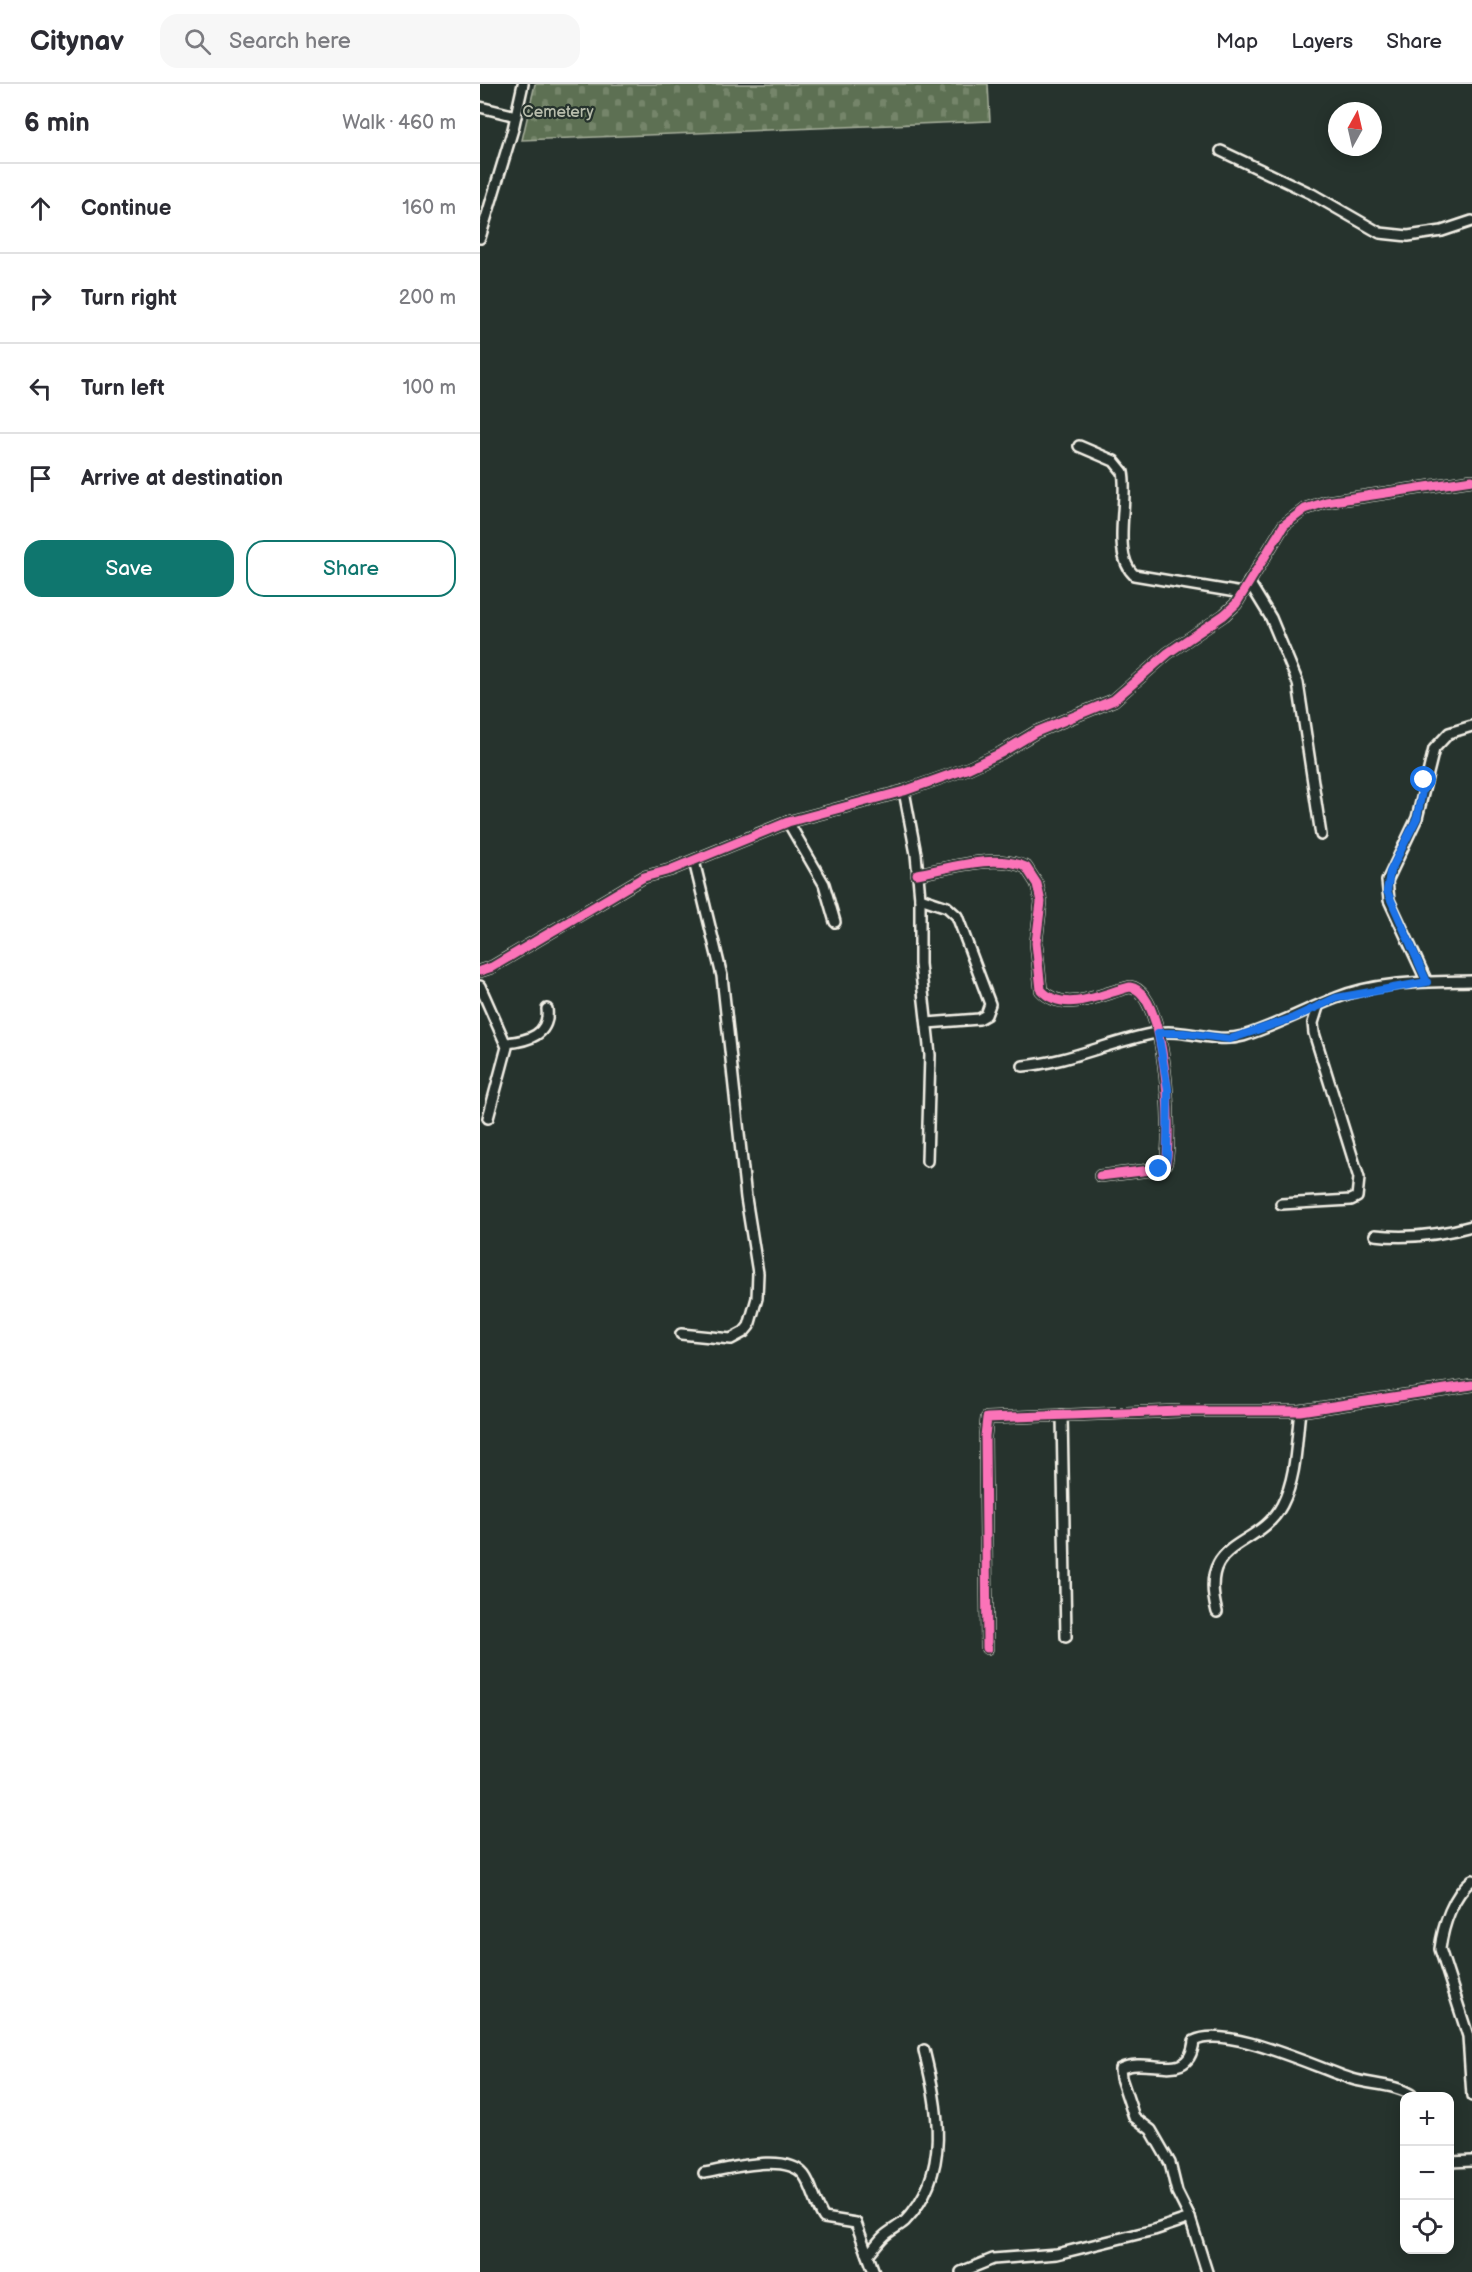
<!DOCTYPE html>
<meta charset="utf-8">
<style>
body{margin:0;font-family:"Balsamiq Sans",sans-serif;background:#f7f7f7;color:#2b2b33}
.controls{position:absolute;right:18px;bottom:18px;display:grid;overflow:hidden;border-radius:12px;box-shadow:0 3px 15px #0003}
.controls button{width:54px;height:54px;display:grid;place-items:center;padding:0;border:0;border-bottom:2px solid #e1e1e2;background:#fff;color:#2b2b33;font:30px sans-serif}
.compass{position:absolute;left:848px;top:18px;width:54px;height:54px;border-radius:50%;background:#fff;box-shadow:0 3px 15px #0003;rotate:8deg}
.stop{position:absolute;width:18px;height:18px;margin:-14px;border:4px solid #1a73e8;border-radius:50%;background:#fff}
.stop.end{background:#1a73e8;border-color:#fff;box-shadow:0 2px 6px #0008}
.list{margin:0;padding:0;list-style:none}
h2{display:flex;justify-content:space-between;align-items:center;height:78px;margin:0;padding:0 24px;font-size:26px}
h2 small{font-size:20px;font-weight:400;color:#7c7c81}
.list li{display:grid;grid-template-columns:39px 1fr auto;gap:18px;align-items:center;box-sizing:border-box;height:90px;padding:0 24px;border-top:2px solid #e1e1e2}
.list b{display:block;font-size:22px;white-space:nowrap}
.list em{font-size:20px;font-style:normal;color:#7c7c81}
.actions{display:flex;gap:12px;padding:18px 24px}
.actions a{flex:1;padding:14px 0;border:2px solid #0f766e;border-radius:18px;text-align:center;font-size:21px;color:#0f766e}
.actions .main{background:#0f766e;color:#fff}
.icon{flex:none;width:33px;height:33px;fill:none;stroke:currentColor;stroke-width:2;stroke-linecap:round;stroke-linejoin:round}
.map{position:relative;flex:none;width:992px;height:2188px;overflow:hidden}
header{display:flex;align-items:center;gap:36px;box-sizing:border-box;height:84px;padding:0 30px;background:#fff;border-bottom:2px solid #e1e1e2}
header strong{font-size:28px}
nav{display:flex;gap:33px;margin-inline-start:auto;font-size:21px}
.search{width:420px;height:54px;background:#f7f7f7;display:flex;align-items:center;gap:15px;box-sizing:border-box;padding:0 21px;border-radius:18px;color:#7c7c81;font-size:22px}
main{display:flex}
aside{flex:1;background:#fff}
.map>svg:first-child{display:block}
.cemetery{fill:url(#cemetery-stones);stroke:#a8b09d;stroke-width:1.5}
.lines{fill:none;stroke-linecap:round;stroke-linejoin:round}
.minor-casing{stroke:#f4f1e8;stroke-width:14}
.minor{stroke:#26332d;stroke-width:9}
.cycleway-casing{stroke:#26332d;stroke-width:13}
.cycleway{stroke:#fb73b8;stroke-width:9}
.route{stroke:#1a73e8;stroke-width:8}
.labels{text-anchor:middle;stroke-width:4.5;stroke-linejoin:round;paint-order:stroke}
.park-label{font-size:16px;fill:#b8bdac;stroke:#26332d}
</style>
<header>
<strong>Citynav</strong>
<div class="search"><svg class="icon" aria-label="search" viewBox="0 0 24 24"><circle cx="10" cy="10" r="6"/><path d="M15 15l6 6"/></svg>Search here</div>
<nav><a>Map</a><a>Layers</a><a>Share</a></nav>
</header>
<main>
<aside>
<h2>6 min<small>Walk · 460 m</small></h2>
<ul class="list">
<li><svg class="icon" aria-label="ahead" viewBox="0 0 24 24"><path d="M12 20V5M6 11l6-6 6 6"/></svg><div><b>Continue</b></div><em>160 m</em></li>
<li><svg class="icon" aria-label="right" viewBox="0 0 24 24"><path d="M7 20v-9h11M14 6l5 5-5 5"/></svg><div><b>Turn right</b></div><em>200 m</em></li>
<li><svg class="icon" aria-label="left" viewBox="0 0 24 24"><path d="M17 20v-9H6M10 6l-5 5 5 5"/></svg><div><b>Turn left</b></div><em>100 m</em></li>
<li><svg class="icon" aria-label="arrive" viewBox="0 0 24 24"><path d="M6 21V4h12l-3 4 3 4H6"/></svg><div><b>Arrive at destination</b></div></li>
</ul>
<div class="actions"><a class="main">Save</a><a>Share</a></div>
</aside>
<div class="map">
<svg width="992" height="2188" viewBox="0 0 992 2188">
<defs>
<pattern id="cemetery-stones" width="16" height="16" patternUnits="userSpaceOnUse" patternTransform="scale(1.5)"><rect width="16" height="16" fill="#5d7052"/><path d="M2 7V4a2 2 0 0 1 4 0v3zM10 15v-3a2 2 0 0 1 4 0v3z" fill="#75856b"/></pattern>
</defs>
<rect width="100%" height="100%" fill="#26332d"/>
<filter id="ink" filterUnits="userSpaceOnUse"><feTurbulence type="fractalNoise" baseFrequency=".0167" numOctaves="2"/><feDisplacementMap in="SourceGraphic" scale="12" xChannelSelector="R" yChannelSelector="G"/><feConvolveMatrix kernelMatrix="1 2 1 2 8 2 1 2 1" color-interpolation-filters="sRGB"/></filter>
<g filter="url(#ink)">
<path class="cemetery" d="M55 0H508L510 37 42 56Z"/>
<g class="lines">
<defs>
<g id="minor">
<path d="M0 23 36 32"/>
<path d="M741 67 832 110 900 149 928 152 962 147 992 137"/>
<path d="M0 154 33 45 43 0"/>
<path d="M599 362 634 377 643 388C649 416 631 470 654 491L762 509"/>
<path d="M769 498 791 534 818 599 841 751"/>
<path d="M424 707 436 770 440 814V880L450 971 447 1077"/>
<path d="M308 738 344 800 355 838"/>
<path d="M437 790C470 784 514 769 546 783L557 800 561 818 556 859 561 906C584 931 623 909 650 903 687 908 692 1049 686 1079L679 1085 620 1092"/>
<path d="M440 814 467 823 477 832 510 920 506 931 499 935 447 939"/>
<path d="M0 887 12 883 164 793 190 786 308 738 424 707 489 684 521 669 556 648 634 616 688 569 744 531 756 520 804 441 825 425 846 418 992 396"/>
<path d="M947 898 909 816 907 797 937 734 954 665 969 649 992 642"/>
<path d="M0 902 27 963 8 1034"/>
<path d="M26 959C48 957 70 951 67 925"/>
<path d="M543 982C590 978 631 957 676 949 706 944 734 960 763 952 795 942 824 926 856 914 897 897 948 898 992 897"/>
<path d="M801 1120 871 1116 877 1113 879 1094 834 949 833 939 838 923"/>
<path d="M895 1151C929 1155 960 1151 992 1142"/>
<path d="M201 1250 251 1255 264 1248 269 1242 277 1214 278 1189 266 1114 242 892 214 777"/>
<path d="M582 1331 586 1553"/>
<path d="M737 1528C717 1453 778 1467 802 1421 817 1392 816 1358 820 1327"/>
<path d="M507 1564 505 1352 507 1334 700 1327H820L992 1301"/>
<path d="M992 1796C973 1811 963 1841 960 1865L988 1952 992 2012"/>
<path d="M970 2078 992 2077"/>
<path d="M224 2089C248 2085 307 2068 324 2091 333 2103 335 2121 344 2134L376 2139 394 2188"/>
<path d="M388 2171C393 2165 397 2159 403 2153 409 2147 418 2143 425 2137 472 2088 458 2024 444 1966"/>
<path d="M481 2188 513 2175 577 2170 674 2146 710 2134"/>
<path d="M727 2188 710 2134 697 2108 690 2079 671 2046 654 2033 641 1994 640 1985C669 1971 709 2002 714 1957 746 1940 837 1984 872 1995 891 2001 917 2000 933 2012"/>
</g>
</defs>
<use href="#minor" class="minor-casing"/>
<use href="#minor" class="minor"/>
<defs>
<g id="cycleway">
<path d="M437 790C470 784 514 769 546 783L557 800 561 818 556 859 561 906C584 931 623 909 650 903 687 908 692 1049 686 1079L679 1085 620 1092"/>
<path d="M0 887 12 883 164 793 190 786 308 738 424 707 489 684 521 669 556 648 634 616 688 569 744 531 756 520 804 441 825 425 846 418 992 396"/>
<path d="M507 1564 505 1352 507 1334 700 1327H820L992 1301"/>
</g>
</defs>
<use href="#cycleway" class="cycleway-casing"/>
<use href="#cycleway" class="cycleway"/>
</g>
</g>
<g class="lines" filter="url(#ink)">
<path class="route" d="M679 1085 686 1079 687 1072 688 1005 678 949H704L750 955 813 934 856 914 947 898 907 807 910 788 937 734 944 696"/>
</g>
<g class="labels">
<g class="park-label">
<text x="78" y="33">Cemetery</text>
</g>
</g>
</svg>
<div class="controls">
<button>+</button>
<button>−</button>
<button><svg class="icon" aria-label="locate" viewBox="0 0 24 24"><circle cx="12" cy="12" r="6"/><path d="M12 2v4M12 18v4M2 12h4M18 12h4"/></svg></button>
</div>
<svg class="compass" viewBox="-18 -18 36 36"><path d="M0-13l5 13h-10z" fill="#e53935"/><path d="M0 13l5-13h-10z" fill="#7c7c81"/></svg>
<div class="stop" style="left:944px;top:696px"></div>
<div class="stop end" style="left:679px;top:1085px"></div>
</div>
</main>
